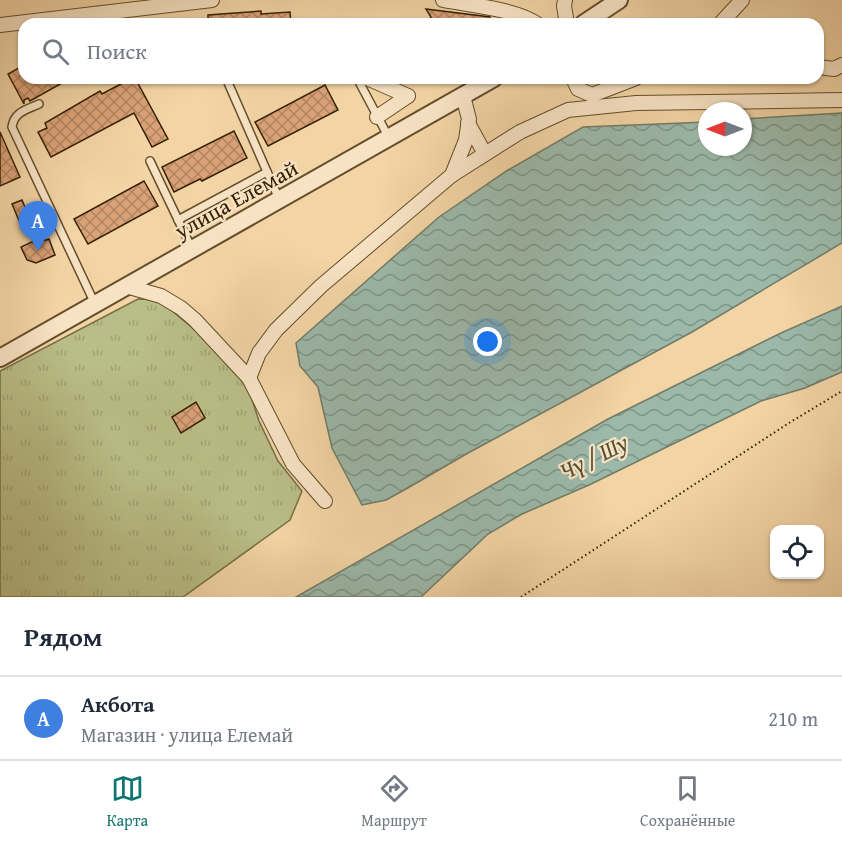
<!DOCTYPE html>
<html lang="ru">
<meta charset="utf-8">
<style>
body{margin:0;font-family:"Gentium Book Plus",serif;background:#f6f6f7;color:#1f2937}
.controls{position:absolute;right:18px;bottom:18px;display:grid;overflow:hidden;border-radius:12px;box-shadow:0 2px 4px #0004}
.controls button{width:54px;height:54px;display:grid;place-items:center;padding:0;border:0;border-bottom:2px solid #e0e1e3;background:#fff;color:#1f2937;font:30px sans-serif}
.compass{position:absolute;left:698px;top:102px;width:54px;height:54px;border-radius:50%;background:#fff;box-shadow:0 2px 4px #0004;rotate:270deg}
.you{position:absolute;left:488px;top:342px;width:21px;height:21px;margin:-15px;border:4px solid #fff;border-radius:50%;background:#1a73e8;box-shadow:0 0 0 9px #1a73e833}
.badge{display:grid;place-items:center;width:39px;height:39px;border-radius:50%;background:#0f766e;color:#fff;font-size:20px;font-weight:700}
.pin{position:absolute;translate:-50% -50px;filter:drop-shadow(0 2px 3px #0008)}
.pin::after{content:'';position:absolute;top:32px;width:21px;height:18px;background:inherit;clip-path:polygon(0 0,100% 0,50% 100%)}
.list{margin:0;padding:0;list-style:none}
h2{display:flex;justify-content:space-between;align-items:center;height:78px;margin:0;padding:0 24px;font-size:26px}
h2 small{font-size:20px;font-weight:400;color:#747a83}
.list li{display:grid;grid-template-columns:39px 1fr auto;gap:18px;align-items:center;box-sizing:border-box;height:84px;padding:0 24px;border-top:2px solid #e0e1e3}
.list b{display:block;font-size:22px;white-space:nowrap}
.list p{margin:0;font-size:20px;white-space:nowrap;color:#747a83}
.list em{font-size:20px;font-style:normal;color:#747a83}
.icon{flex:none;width:33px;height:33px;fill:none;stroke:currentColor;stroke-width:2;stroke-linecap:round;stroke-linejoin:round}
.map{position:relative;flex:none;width:842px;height:597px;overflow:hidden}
.search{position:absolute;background:#fff;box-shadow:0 2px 4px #0004;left:18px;right:18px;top:18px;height:66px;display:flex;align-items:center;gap:15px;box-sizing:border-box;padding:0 21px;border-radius:18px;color:#747a83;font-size:22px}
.sheet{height:162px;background:#fff}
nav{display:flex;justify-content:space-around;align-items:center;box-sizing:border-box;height:84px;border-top:2px solid #e0e1e3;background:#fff;font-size:16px;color:#747a83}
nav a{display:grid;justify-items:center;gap:3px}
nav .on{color:#0f766e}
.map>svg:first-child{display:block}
.grass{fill:url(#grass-tufts);stroke:#766e44;stroke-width:1.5}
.water{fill:url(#water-waves);stroke:#727b66;stroke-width:1.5}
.building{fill:url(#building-cross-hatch);stroke:#342001;stroke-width:1.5}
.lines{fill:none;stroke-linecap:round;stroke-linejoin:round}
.service-casing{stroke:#644d2a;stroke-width:10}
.minor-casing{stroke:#644d2a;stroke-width:16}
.tertiary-casing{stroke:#644d2a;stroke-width:20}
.path{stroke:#342001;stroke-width:2;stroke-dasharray:1.5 3;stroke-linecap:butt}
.service{stroke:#f7e3c4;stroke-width:7}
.minor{stroke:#f7e3c4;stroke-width:14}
.tertiary{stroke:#f7e3c4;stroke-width:16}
.labels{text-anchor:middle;stroke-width:4.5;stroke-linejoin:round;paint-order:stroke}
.street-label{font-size:22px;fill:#342001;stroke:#f7e3c4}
.water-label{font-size:24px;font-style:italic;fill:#534e33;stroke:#f7e3c4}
</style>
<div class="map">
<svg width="842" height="597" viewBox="0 0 842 597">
<defs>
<pattern id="grass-tufts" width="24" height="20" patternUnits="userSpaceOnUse" patternTransform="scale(1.5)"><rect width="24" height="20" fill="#b9bd87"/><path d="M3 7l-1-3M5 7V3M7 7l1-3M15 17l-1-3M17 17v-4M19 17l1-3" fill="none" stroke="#a0a273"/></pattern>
<pattern id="water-waves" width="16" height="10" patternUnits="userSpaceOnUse" patternTransform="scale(1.5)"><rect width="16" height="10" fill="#9bb8a9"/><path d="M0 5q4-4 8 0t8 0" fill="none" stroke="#7f9587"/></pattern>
<pattern id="building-cross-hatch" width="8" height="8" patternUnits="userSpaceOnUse" patternTransform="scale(1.5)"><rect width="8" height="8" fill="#daa278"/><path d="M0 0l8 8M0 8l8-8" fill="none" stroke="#b28460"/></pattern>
</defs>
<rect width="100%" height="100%" fill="#f2d4a5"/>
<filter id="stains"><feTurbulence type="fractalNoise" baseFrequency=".00333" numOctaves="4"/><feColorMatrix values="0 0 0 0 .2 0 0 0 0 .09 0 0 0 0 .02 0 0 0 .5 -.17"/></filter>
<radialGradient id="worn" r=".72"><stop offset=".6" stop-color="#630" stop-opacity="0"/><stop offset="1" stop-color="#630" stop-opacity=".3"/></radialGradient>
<path class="grass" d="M138 299 159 300 213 345 245 378 259 421 278 461 302 491 290 520 183 597H0V371Z"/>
<g class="water">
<path d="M842 113V243L692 332 468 453 406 489 386 500 362 505 332 448 318 387 300 366 296 343 439 217 508 170 583 127 707 122V147H743V119Z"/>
<path d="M842 306V372L805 388 761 401 589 485 522 514 488 534 421 597H296L608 419 781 333Z"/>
</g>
<g class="building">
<path d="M426 9 490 17V24H435Z"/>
<path d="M261 11V14L290 12 291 24H208V15Z"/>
<path d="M24 65V78H71L30 101 28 98 24 100V104L8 74Z"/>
<path d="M132 78H135L168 139 152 147 134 113 51 157 38 132 47 128 45 123 100 91 102 94Z"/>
<path d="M325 85 338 110 268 146 255 122Z"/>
<path d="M234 131 247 158 202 181 200 179 174 192 162 167Z"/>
<path d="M0 132 20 177 0 186Z"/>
<path d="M144 181 158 206 88 244 74 219Z"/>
<path d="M22 200 30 219 20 223 12 204Z"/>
<path d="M38 239 43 241 49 239 55 255 36 263 27 260 21 247Z"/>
<path d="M196 402 205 418 181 433 172 417Z"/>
</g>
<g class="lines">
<defs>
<g id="service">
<path d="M226 78 279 199"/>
<path d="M357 78 389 138"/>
<path d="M39 104C26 110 14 112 12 127L95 304"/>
<path d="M150 161 192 249"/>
<path d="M178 220 267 172"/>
</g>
<g id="minor">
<path d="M443 0C469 5 516 9 537 24"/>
<path d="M565 0 564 6 567 24"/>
<path d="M720 24 742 0"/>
<path d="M0 25 212 0"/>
<path d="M818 67 834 69 842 65"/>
<path d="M367 78 408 96"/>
<path d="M573 78 578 89 592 95 636 78"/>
<path d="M377 117 408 96"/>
<path d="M468 123 485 154"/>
<path d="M452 175 466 140 469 119 463 96"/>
<path d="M126 286 161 296 181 308 195 320 249 378 293 464 325 501"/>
<path d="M249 378 259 353 276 330 321 286 452 175 520 132 568 110 636 103 842 100"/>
</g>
<g id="tertiary">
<path d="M583 24 619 0"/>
<path d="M0 358 494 78"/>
</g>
</defs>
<use href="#service" class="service-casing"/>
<use href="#minor" class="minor-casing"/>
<use href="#tertiary" class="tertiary-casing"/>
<path class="path" d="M521 597 789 423 842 391"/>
<use href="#service" class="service"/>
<use href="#minor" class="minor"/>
<use href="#tertiary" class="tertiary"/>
</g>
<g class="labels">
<g class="street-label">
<text transform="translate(236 199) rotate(-29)" y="8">улица Елемай</text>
</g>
<g class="water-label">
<text transform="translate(594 457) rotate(-26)" y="8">Чү / Шу</text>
</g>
</g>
<rect width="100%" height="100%" filter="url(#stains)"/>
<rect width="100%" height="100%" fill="url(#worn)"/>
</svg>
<div class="controls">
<button><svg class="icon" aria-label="locate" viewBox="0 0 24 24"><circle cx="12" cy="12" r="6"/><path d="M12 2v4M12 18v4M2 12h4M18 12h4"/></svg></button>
</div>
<svg class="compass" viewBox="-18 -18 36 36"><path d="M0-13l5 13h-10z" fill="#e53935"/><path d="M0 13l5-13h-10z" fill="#747a83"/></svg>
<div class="you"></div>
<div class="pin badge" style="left:38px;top:251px;background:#3f7fe0">A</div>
<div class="search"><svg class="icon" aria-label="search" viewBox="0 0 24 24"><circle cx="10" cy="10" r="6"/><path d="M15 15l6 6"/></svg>Поиск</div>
</div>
<section class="sheet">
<h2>Рядом<small></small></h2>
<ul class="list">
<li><span class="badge" style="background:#3f7fe0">A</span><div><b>Акбота</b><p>Магазин · улица Елемай</p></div><em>210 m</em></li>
</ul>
</section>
<nav>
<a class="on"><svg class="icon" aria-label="map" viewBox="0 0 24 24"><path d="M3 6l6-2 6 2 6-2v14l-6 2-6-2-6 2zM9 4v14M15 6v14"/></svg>Карта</a>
<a><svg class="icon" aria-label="directions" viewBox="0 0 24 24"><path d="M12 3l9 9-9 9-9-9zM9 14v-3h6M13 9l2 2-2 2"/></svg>Маршрут</a>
<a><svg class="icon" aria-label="saved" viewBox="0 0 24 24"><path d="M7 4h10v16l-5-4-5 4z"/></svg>Сохранённые</a>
</nav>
